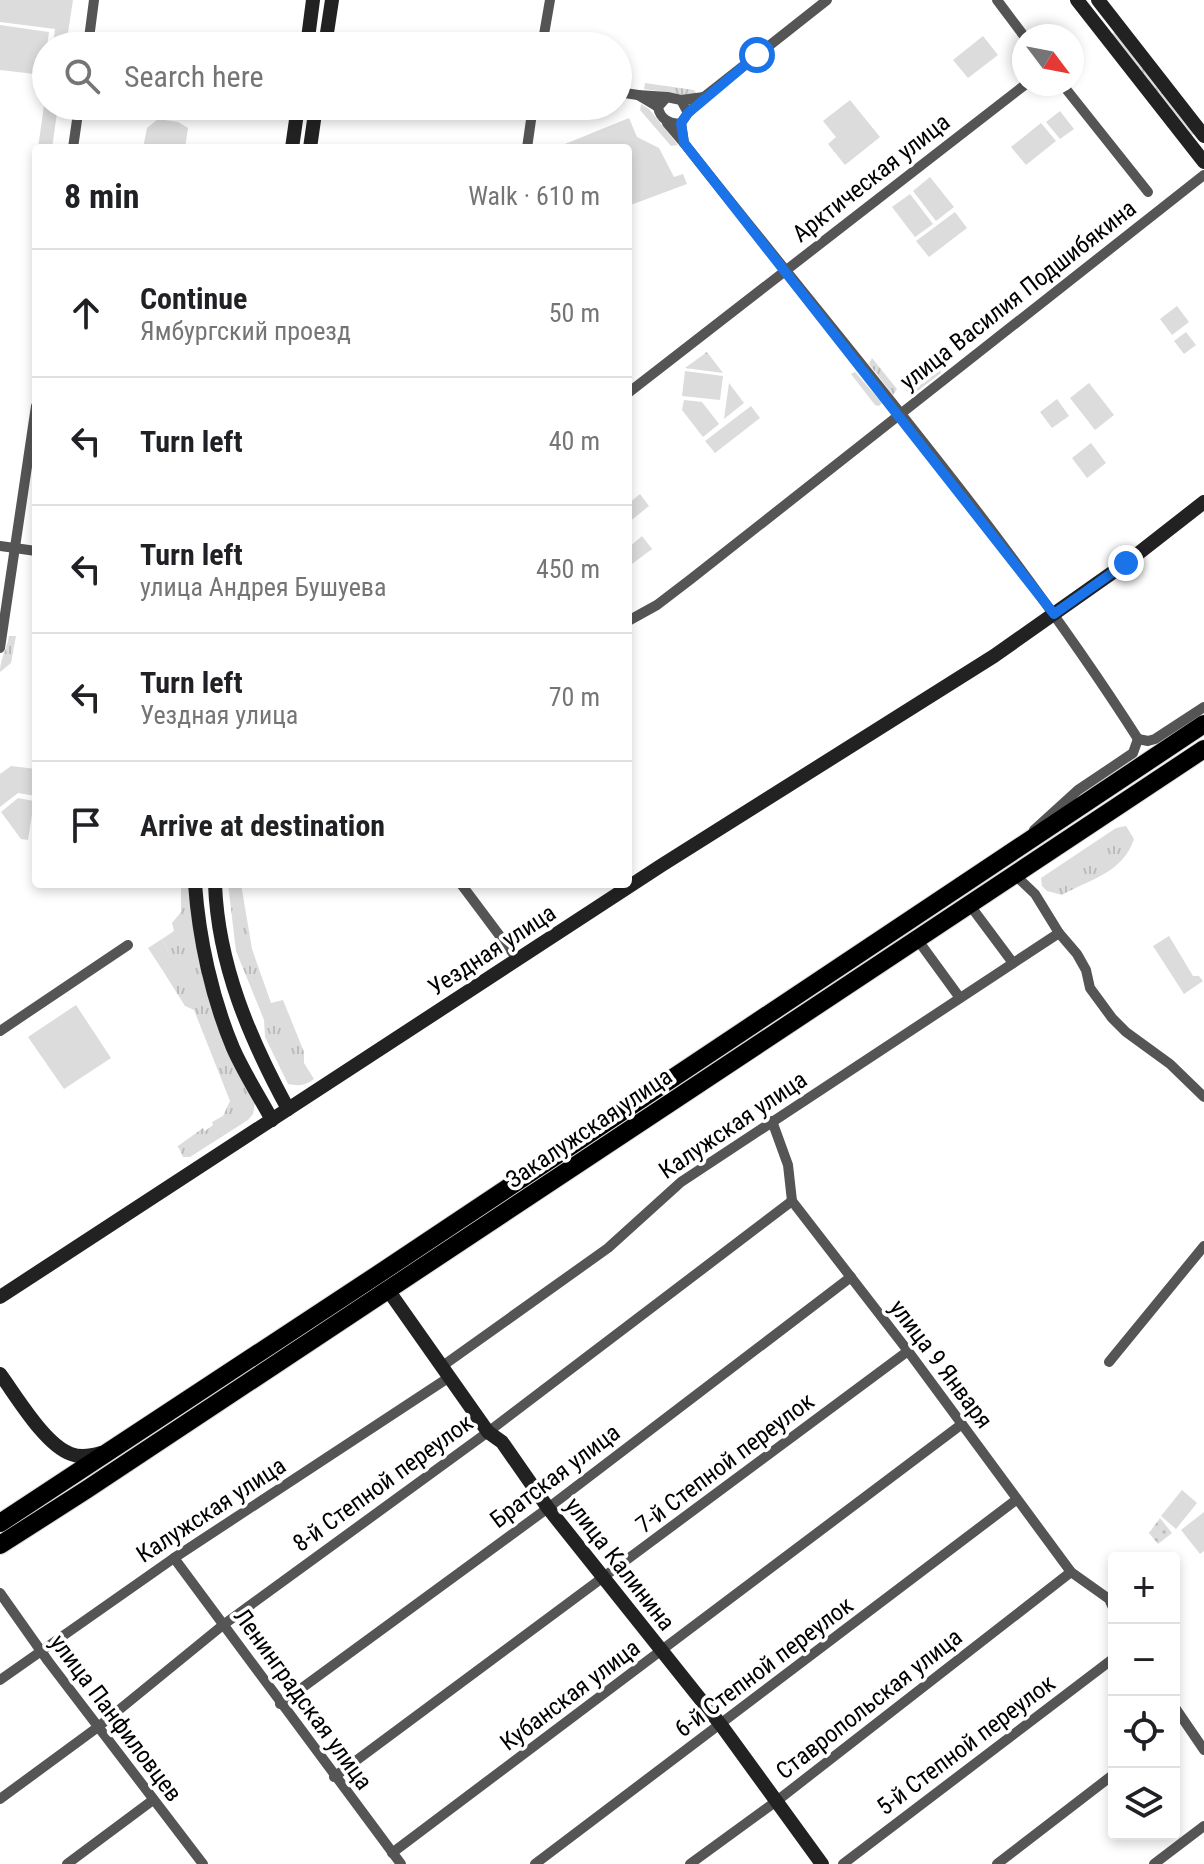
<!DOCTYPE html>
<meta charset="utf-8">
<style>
body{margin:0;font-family:"Roboto Condensed",sans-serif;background:#f6f6f6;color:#202124}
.controls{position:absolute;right:24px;bottom:24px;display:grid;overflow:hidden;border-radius:8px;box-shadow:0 4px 12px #0003}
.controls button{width:72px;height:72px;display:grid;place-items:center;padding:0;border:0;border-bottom:2px solid #e0e0e0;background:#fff;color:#202124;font:40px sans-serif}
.compass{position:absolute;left:1012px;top:24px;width:72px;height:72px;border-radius:50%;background:#fff;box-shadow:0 4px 12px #0003;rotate:122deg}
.stop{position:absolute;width:24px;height:24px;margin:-18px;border:6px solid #1a73e8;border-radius:50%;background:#fff}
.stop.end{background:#1a73e8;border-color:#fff;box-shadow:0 2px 8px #0008}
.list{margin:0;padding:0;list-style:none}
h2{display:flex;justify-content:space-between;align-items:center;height:104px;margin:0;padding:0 32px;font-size:34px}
h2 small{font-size:26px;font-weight:400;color:#757577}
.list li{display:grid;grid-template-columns:52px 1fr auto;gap:24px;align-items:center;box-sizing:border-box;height:128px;padding:0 32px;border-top:2px solid #e0e0e0}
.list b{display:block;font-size:30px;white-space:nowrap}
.list p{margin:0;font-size:26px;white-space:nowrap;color:#757577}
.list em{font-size:26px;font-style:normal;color:#757577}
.icon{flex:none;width:44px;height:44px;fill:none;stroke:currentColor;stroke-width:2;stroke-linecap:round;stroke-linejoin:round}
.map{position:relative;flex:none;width:1204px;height:1864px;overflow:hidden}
.search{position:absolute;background:#fff;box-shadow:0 4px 12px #0003;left:32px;top:32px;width:600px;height:88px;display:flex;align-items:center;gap:20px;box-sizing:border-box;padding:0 28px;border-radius:44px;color:#757577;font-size:30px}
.panel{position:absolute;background:#fff;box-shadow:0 4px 12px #0003;left:32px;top:144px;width:600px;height:744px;border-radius:8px}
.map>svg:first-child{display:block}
.grass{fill:url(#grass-tufts)}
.park{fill:#dcdcdc}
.garden{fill:url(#garden-dots)}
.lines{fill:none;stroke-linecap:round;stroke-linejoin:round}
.highway-casing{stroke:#dbdbdb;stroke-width:20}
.street{stroke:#555;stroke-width:10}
.secondary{stroke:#222;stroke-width:14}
.highway{stroke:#000;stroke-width:18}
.route{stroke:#1a73e8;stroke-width:10}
.labels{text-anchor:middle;stroke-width:7;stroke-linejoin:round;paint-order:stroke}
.street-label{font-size:24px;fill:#000;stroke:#fff}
</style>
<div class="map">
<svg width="1204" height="1864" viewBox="0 0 1204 1864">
<defs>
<pattern id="grass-tufts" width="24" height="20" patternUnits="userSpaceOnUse" patternTransform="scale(2)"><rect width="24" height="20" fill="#dcdcdc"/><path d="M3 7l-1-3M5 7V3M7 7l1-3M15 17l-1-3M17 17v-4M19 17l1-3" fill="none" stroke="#bbb"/></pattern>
<pattern id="garden-dots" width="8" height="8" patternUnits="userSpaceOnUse" patternTransform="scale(2)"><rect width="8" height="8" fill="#dcdcdc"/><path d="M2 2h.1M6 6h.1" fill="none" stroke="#bbb" stroke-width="1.8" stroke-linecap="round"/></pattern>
</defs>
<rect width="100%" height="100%" fill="#fff"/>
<g class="grass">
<path d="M1116 31 1197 133 1192 135 1112 34Z"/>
<path d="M645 83 694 90 697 94 689 96 644 89Z"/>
<path d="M641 104 649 109 678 145 671 146 640 110Z"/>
<path d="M707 352 723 373 685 368Z"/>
<path d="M872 358 897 389 893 395 869 364Z"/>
<path d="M939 365 941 373 911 396 906 390Z"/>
<path d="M855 372 882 403 879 406 875 405 851 374Z"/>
<path d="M751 406 760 418 715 453 705 441Z"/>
<path d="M640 494 649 506 628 523V504Z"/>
<path d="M642 536 652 549 628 567V548Z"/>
<path d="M9 636H16L11 663 0 672C0 659 7 649 9 636Z"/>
<path d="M1126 826 1134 839C1123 873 1090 879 1062 895L1047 891 1042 886 1041 878 1116 828Z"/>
<path d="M181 884H190L204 961 255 1103 253 1114 248 1120 190 1157H183L178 1146 203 1128 205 1131 213 1125 212 1122 223 1116 230 1101 194 1010 185 1006 163 971 170 965 167 948 162 939 174 931 172 923 181 912Z"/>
<path d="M228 884H241L252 949 271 1003 283 1000 304 1052V1063L314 1079C304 1086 299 1086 288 1084L265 1037 264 1020 236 951Z"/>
</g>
<g class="park">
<path d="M0 0H73L66 46H53L55 29 0 22Z"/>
<path d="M0 25 49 32 43 75 0 70Z"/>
<path d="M983 36 998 55 968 78 953 60Z"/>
<path d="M46 91V106H58L52 148H38Z"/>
<path d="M850 100 880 137 845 165 828 144 836 137 823 121Z"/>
<path d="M1060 111 1074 129 1060 139 1046 122Z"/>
<path d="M629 118 637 137 659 148 674 177 683 174 687 184 628 206V148H555Z"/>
<path d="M158 119 178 122 188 128 185 148H143L147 128Z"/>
<path d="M1041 123 1056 141 1026 165 1011 147Z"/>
<path d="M930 177 954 207 936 221 913 191Z"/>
<path d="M910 194 933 224 915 237 892 207Z"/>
<path d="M955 212 967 228 929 257 916 241Z"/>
<path d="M1177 306 1189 322 1172 335 1160 319Z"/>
<path d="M1186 332 1196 345 1184 354 1174 341Z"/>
<path d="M685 371 723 376 720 400 682 396Z"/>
<path d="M729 383 744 403 724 419Z"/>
<path d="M1089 383 1114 415 1095 430 1070 398Z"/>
<path d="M1057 399 1069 416 1052 428 1040 412Z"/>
<path d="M684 400 702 402 719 424 703 437 682 410Z"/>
<path d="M1091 443 1106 463 1087 478 1072 458Z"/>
<path d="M11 766 36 769V796L18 793 0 807V774Z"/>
<path d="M18 798 34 801 28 840 21 839 1 812Z"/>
<path d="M1169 936 1193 976H1199L1203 981 1184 994 1153 946Z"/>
<path d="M162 939 167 948 171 965 163 971 148 948Z"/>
<path d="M76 1005 111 1058 64 1089 28 1037Z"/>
<path d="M1182 1490 1197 1503 1176 1529 1161 1516Z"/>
<path d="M1204 1512V1551L1200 1554 1181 1530Z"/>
</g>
<path class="garden" d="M1160 1518 1172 1533 1158 1544 1149 1533Z"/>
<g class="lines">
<defs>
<g id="highway">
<path d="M0 1523 377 1275 1204 724"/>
<path d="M0 1545 86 1490 1204 749"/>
</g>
</defs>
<use href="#highway" class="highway-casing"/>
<g class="street">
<path d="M997 0 1024 36"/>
<path d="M88 46 94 0"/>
<path d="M542 46 550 0"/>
<path d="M1062 84 1148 192"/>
<path d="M618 92 638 95"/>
<path d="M704 97 827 0"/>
<path d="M681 100 688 113 681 123C670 125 660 119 658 107L667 97 681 100 704 97 688 113"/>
<path d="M658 107 638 95 667 97"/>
<path d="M667 123 684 143 681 123"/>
<path d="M684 143C838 339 1004 529 1138 739"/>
<path d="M73 148 79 106"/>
<path d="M527 148 533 106"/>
<path d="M628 393 1026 84"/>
<path d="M0 546 36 551"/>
<path d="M628 621 657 605 691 579 1204 175"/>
<path d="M0 648 36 406"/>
<path d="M1138 739 1148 741 1155 739 1204 707"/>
<path d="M1034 830 1078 790 1133 753 1138 739"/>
<path d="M1014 874 1035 894 1059 933 1077 954 1086 970 1090 988 1112 1018 1126 1032 1170 1064 1204 1097"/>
<path d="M461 884 518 960"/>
<path d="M969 904 1013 963"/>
<path d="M917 939 960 998"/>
<path d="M0 1031 128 945"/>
<path d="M772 1121 788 1165 792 1201 908 1351 1071 1572 1109 1599 1114 1610"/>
<path d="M1109 1362 1204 1246"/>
<path d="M441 1367 608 1248 681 1182 1059 933"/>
<path d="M174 1558 401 1864"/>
<path d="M0 1593 48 1661 203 1864"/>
<path d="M0 1680 174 1558 448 1378"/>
<path d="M280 1704 548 1508 851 1277"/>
<path d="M1174 1706 1204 1750"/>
<path d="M334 1777 908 1351"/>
<path d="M0 1799 98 1727 223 1625 488 1432 792 1201"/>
<path d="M392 1853 962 1424"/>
<path d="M67 1864 153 1800"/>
<path d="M535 1864 1016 1500"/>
<path d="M690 1864 778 1800 1071 1572"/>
<path d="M843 1864 1114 1658"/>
<path d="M997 1864 1114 1774"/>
<path d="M1154 1864 1204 1826"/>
</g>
<g class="secondary">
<path d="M1077 0 1204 162"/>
<path d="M1098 0 1204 136"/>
<path d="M307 46 313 0"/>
<path d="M325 46 332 0"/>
<path d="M292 148 298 106"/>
<path d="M310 148 316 106"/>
<path d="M195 884C199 939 212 998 233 1048 244 1073 259 1096 272 1120"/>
<path d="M215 884C218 965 250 1039 288 1109"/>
<path d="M388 1290 488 1432 502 1442 548 1508 721 1725 822 1864"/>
<path d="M0 1297 662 865 994 656 1126 563 1204 502"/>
<path d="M0 1374C17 1397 45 1445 71 1454 81 1458 91 1456 101 1453"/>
</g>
<use href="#highway" class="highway"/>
</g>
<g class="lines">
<path class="route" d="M757 55 688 113 681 123 684 143 1054 614 1126 563"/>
</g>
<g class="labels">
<g class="street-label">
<text transform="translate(871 178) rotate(-38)" y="8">Арктическая улица</text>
<text transform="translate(1018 295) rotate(-38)" y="8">улица Василия Подшибякина</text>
<text transform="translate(492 950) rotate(-33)" y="8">Уездная улица</text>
<text transform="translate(733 1125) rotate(-34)" y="8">Калужская улица</text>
<text transform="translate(589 1128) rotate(-34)" y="8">Закалужская улица</text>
<text transform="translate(941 1364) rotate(53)" y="8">улица 9 Января</text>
<text transform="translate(725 1463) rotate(-37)" y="8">7-й Степной переулок</text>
<text transform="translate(555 1476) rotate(-37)" y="8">Братская улица</text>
<text transform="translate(383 1483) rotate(-36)" y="8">8-й Степной переулок</text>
<text transform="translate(211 1510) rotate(-33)" y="8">Калужская улица</text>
<text transform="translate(620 1564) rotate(52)" y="8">улица Калинина</text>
<text transform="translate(764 1667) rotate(-37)" y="8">6-й Степной переулок</text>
<text transform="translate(570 1695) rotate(-37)" y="8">Кубанская улица</text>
<text transform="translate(303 1699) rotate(54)" y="8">Ленинградская улица</text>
<text transform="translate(869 1704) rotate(-38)" y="8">Ставропольская улица</text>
<text transform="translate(116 1718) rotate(53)" y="8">улица Панфиловцев</text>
<text transform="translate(966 1745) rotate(-37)" y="8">5-й Степной переулок</text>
</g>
</g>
</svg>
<div class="controls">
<button>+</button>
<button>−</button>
<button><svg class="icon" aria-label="locate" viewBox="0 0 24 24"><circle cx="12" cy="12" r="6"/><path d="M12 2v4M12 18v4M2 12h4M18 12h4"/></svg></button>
<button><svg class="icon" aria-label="layers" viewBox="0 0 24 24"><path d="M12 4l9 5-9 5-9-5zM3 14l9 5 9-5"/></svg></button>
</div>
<svg class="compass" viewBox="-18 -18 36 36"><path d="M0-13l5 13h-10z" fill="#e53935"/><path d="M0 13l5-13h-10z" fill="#757577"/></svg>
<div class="stop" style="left:757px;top:55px"></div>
<div class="stop end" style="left:1126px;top:563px"></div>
<div class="search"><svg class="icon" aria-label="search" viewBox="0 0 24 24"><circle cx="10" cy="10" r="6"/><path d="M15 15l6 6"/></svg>Search here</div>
<section class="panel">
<h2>8 min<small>Walk · 610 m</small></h2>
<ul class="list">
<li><svg class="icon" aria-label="ahead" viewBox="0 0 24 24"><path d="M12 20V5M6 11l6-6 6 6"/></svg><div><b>Continue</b><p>Ямбургский проезд</p></div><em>50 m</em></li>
<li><svg class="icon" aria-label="left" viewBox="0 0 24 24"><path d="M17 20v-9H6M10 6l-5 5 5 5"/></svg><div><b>Turn left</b></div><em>40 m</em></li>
<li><svg class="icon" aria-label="left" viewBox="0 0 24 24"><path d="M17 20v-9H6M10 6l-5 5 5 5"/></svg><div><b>Turn left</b><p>улица Андрея Бушуева</p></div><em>450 m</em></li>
<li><svg class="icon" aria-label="left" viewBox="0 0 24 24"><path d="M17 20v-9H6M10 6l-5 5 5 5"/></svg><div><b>Turn left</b><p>Уездная улица</p></div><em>70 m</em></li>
<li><svg class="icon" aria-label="arrive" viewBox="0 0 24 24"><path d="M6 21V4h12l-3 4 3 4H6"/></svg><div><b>Arrive at destination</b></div></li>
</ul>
</section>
</div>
